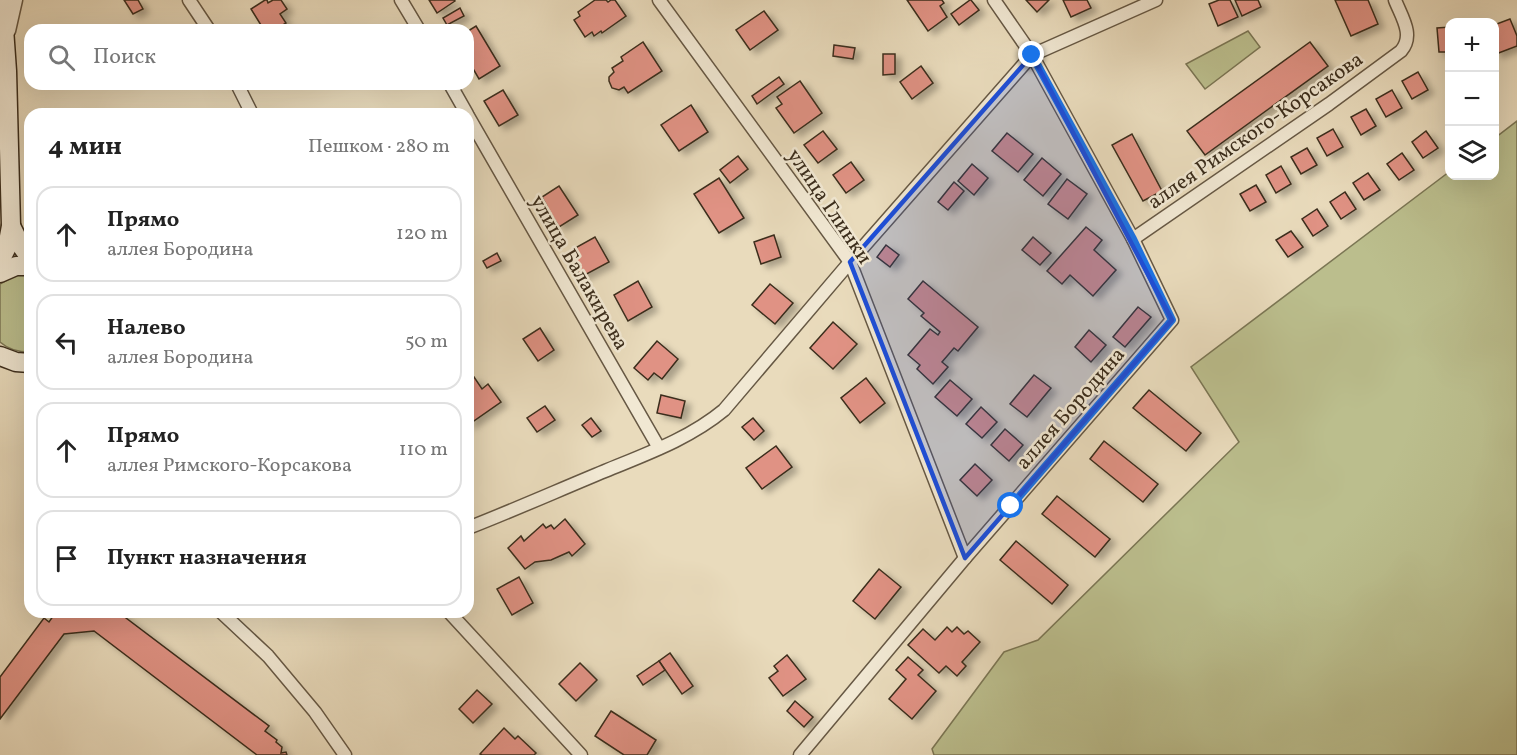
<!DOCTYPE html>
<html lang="ru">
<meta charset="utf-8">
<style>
body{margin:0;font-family:Vollkorn,serif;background:#f6f6f6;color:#222}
.controls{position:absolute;right:18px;top:18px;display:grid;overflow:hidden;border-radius:12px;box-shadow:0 6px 24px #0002}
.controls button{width:54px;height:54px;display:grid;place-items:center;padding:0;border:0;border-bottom:2px solid #e0e0e0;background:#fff;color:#222;font:30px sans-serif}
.stop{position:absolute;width:18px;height:18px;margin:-14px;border:4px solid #1a73e8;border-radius:50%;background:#fff}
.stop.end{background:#1a73e8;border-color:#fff;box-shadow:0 2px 6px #0008}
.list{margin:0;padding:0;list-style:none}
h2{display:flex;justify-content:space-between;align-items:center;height:78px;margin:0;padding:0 24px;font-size:26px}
h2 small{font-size:20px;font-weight:400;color:#767676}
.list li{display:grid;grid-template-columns:39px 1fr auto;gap:18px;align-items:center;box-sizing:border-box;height:96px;margin:0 12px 12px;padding:0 12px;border:2px solid #e0e0e0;border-radius:18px}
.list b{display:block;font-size:22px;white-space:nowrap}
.list p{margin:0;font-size:20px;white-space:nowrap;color:#767676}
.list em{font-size:20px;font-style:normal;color:#767676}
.icon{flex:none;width:33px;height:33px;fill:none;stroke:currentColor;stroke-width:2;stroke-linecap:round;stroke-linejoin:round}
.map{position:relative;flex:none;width:1517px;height:755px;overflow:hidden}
.search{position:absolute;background:#fff;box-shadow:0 6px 24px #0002;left:24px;top:24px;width:450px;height:66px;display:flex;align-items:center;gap:15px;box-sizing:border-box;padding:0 21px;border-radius:18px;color:#767676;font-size:22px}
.panel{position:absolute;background:#fff;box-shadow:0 6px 24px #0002;left:24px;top:108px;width:450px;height:510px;border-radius:18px}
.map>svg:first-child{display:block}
.green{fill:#bbbe8d;stroke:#7b7654;stroke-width:1.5}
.building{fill:#e09284;stroke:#3b2d1c;stroke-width:1.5;filter:url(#shadow)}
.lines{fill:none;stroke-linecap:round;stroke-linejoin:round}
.street-casing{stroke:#665844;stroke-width:15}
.secondary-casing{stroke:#3b2d1c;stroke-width:21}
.street{stroke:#f1e8d3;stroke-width:12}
.secondary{stroke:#f1e8d3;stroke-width:18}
.route{stroke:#1a73e8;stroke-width:8}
.marked{fill:#1d4ed8;fill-opacity:0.2;stroke:#1d4ed8;stroke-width:4.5;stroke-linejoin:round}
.labels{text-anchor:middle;stroke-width:5;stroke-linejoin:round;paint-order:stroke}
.street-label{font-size:21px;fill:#3b2d1c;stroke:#f1e8d3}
</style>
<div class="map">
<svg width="1517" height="755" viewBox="0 0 1517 755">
<defs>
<filter id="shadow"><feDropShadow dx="6" dy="4" stdDeviation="3" flood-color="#0004"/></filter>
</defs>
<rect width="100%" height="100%" fill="#e9dbbc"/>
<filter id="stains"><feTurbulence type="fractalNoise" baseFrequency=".00333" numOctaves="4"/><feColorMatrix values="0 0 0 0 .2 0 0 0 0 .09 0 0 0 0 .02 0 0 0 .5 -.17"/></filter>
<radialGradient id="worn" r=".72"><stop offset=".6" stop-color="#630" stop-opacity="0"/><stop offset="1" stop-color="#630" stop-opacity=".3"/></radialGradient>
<g class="green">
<path d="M1248 31 1260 47 1205 89 1186 64Z"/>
<path d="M1517 121V755H934L932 749 1004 652 1038 640 1239 442 1191 367 1449 172 1450 176H1494L1495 138Z"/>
<path d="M19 275H30V352C19 352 9 350 0 342V284L12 277Z"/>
</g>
<g class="building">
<path d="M124 0H138L143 9 133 14Z"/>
<path d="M265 0H267L268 3 273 0H281L287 9 280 14 286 23 275 30H264L251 9Z"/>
<path d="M429 0H454L455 1 437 13Z"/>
<path d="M595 0H606L608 2 611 0H615L626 16 602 33 601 31 594 36 592 32 585 37 574 20 580 16 578 12Z"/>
<path d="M907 0H942L944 3 940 6 947 17 928 31Z"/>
<path d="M970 0H971L979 10 959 25 951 14Z"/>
<path d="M1026 0H1049L1037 12Z"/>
<path d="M1063 0H1087L1091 8 1071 17Z"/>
<path d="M1219 0H1230L1238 17 1218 26 1209 4Z"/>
<path d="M1235 0H1258L1261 7 1242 16Z"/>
<path d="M1335 0H1368L1378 24 1351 36Z"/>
<path d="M460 8 464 16 447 25 443 18Z"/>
<path d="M764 11 778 30 750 50 736 30Z"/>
<path d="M1510 19 1517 36V46L1496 54 1494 49V25Z"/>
<path d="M476 26 500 66 479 79 468 60V31Z"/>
<path d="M1450 27V52H1439L1437 28Z"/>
<path d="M643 42 662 71 628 93 624 87 619 90 612 88 609 81V77L614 72 612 68 623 61 621 57Z"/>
<path d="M1310 42 1328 66 1205 155 1187 131Z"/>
<path d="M834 45 855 48 853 59 833 56Z"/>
<path d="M883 54H895V74L883 75Z"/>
<path d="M921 66 933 83 912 99 900 82Z"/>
<path d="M1418 72 1428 90 1412 99 1402 81Z"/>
<path d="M779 77 784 84 757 104 752 96Z"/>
<path d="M800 81 822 113 794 133 776 108 782 104 777 97Z"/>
<path d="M503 90 518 115 499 126 484 101Z"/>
<path d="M1392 90 1402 108 1386 117 1376 99Z"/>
<path d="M691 105 708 132 679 151 661 125Z"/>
<path d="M1366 109 1376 126 1361 135 1351 117Z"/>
<path d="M1333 129 1343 147 1327 156 1317 138Z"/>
<path d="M823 131 837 149 818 163 804 145Z"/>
<path d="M1426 131 1438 148 1423 158 1412 142Z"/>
<path d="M1007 133 1033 154 1018 172 992 151Z"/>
<path d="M1132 134 1162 191 1143 201 1112 145Z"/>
<path d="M1307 148 1317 165 1301 174 1291 157Z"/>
<path d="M1402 153 1414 170 1399 180 1387 164Z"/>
<path d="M738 156 748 169 730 183 720 170Z"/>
<path d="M1042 158 1061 174 1043 196 1024 180Z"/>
<path d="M851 162 864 180 846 193 833 175Z"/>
<path d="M972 164 988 178 974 195 958 181Z"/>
<path d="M1281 166 1291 184 1276 193 1266 175Z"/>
<path d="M1368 173 1380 190 1364 200 1353 183Z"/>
<path d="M719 178 744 218 719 233 694 194Z"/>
<path d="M1067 179 1087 194 1068 219 1048 204Z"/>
<path d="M954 182 964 191 948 210 938 202Z"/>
<path d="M1256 185 1266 202 1250 211 1240 194Z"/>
<path d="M559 186 578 215 559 227 546 206H547L542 197Z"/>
<path d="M1345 192 1356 209 1341 219 1330 202Z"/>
<path d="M1317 209 1328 226 1313 236 1302 219Z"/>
<path d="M1086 227 1102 240 1094 250 1116 270 1093 296 1070 275 1062 284 1047 271Z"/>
<path d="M1291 231 1303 247 1288 257 1276 240Z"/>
<path d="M774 235 781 257 761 264 754 242Z"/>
<path d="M595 237 609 262 581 277 568 252Z"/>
<path d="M1033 237 1051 253 1040 265 1022 250Z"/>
<path d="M886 245 899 255 890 267 877 257Z"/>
<path d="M497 253 501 261 487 268 483 261Z"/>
<path d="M638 281 652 307 628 321 614 295Z"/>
<path d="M923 281 978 327 958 351 954 348 942 362 948 367 933 384 917 369 920 365 908 355 930 329 938 335 940 332 921 316 924 313 908 299Z"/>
<path d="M770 284 793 303 775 324 752 305Z"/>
<path d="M1138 307 1151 317 1125 347 1113 337Z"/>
<path d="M833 322 857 344 833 369 810 348Z"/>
<path d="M540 328 554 350 538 361 523 339Z"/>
<path d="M1089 330 1106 345 1091 362 1075 347Z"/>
<path d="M657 341 678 359 662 379 654 373 648 380 634 368Z"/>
<path d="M1034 375 1051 388 1027 417 1010 404Z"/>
<path d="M474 377 482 389 488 384 501 402 468 425V381Z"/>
<path d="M866 378 885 403 860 423 841 398Z"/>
<path d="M950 380 972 399 957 416 935 397Z"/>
<path d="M1149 390 1201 433 1186 451 1133 408Z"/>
<path d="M661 395 685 401 681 418 657 413Z"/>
<path d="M545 406 555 420 537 432 527 418Z"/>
<path d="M981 407 997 422 982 438 966 424Z"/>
<path d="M591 418 601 431 592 437 582 425Z"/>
<path d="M753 418 764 431 754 440 742 427Z"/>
<path d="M1005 429 1023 445 1009 461 991 445Z"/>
<path d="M1104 441 1158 484 1143 502 1090 459Z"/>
<path d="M776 446 792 467 762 489 746 468Z"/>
<path d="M975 464 992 480 977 496 960 480Z"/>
<path d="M1057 496 1110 539 1095 557 1042 514Z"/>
<path d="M565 519 585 544 572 556 569 552 551 560 535 562 525 569 508 548 521 536 524 541 543 524 546 528 551 525 554 529Z"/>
<path d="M1016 541 1068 585 1052 604 1000 560Z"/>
<path d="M879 569 901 587 875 619 853 601Z"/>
<path d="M519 577 533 603 512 615 497 589Z"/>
<path d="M56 612H103L107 615 109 612H118L269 726 265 731 277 740 276 742 282 747 281 753 286 752 287 755H257L94 631 64 634 0 719V677L44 618 49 622Z"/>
<path d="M947 627 952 632 957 627 964 634 968 631 980 642 962 662 966 666 957 676 946 666 939 673 908 645 923 629 935 640Z"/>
<path d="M670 653 693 686 682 694 659 661Z"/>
<path d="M787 655 806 679 783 696 769 678 778 671 774 666Z"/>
<path d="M908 657 923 670 918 675 936 691 912 719 889 699 906 679 896 670Z"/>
<path d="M659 661 665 670 643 685 637 676Z"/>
<path d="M580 663 597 680 576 701 559 684Z"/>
<path d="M477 690 492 704 473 723 459 709Z"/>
<path d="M795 701 813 717 804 727 787 711Z"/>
<path d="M611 711 656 740 647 755H624L595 736Z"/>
<path d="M504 728 515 739 518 736 536 753 534 755H482L480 754Z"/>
</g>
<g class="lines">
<defs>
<g id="street">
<path d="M189 0 209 30"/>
<path d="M401 0 419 30"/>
<path d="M659 0 850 262 965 558"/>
<path d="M9 31 16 0"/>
<path d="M237 84 252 114"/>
<path d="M450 84 467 114"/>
<path d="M468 116 659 448"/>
<path d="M1133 239 1329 104 1401 51C1415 35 1401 16 1395 0"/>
<path d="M468 528C514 510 559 490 605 471 646 454 689 439 724 410L850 262 1032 55 1156 0"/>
<path d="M221 612 268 656 315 712 345 755"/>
<path d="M449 612 581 755"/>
<path d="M800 755 965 558 1172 320 1133 239 1032 55 994 0"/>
</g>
<g id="secondary">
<path d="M11 226 20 244 30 258"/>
<path d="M0 261 7 247 11 226 7 71 2 0"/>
<path d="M0 273 16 266H30"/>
<path d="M0 356 16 362 30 363"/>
</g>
</defs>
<use href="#street" class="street-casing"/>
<use href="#secondary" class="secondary-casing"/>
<use href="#street" class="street"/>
<use href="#secondary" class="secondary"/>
</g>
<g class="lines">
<path class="route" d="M1011 506 1172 320 1133 239 1032 55"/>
</g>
<path class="marked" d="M1032 55 1172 320 965 558 850 262Z"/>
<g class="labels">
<g class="street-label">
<text transform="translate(1255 130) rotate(-35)" y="7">аллея Римского-Корсакова</text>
<text transform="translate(830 206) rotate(56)" y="7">улица Глинки</text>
<text transform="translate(580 272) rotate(60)" y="7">улица Балакирева</text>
<text transform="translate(1070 408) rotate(-49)" y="7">аллея Бородина</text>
</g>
</g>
<rect width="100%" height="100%" filter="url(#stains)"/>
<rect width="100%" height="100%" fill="url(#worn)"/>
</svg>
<div class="controls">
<button>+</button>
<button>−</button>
<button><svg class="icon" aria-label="layers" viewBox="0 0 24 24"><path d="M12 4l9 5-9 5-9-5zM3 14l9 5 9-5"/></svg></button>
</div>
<div class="stop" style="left:1011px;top:506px"></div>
<div class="stop end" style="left:1032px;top:55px"></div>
<div class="search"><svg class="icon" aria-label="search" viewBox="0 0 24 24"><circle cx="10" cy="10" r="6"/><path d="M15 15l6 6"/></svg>Поиск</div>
<section class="panel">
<h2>4 мин<small>Пешком · 280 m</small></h2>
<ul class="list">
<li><svg class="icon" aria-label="ahead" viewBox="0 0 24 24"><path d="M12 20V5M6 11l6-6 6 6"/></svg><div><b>Прямо</b><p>аллея Бородина</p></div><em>120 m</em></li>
<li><svg class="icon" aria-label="left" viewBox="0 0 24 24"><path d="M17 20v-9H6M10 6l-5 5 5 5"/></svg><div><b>Налево</b><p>аллея Бородина</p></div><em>50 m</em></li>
<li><svg class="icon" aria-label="ahead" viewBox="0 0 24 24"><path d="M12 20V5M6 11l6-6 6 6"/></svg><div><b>Прямо</b><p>аллея Римского-Корсакова</p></div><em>110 m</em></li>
<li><svg class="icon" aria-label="arrive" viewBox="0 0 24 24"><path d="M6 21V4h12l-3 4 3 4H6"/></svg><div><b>Пункт назначения</b></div></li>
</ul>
</section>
</div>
